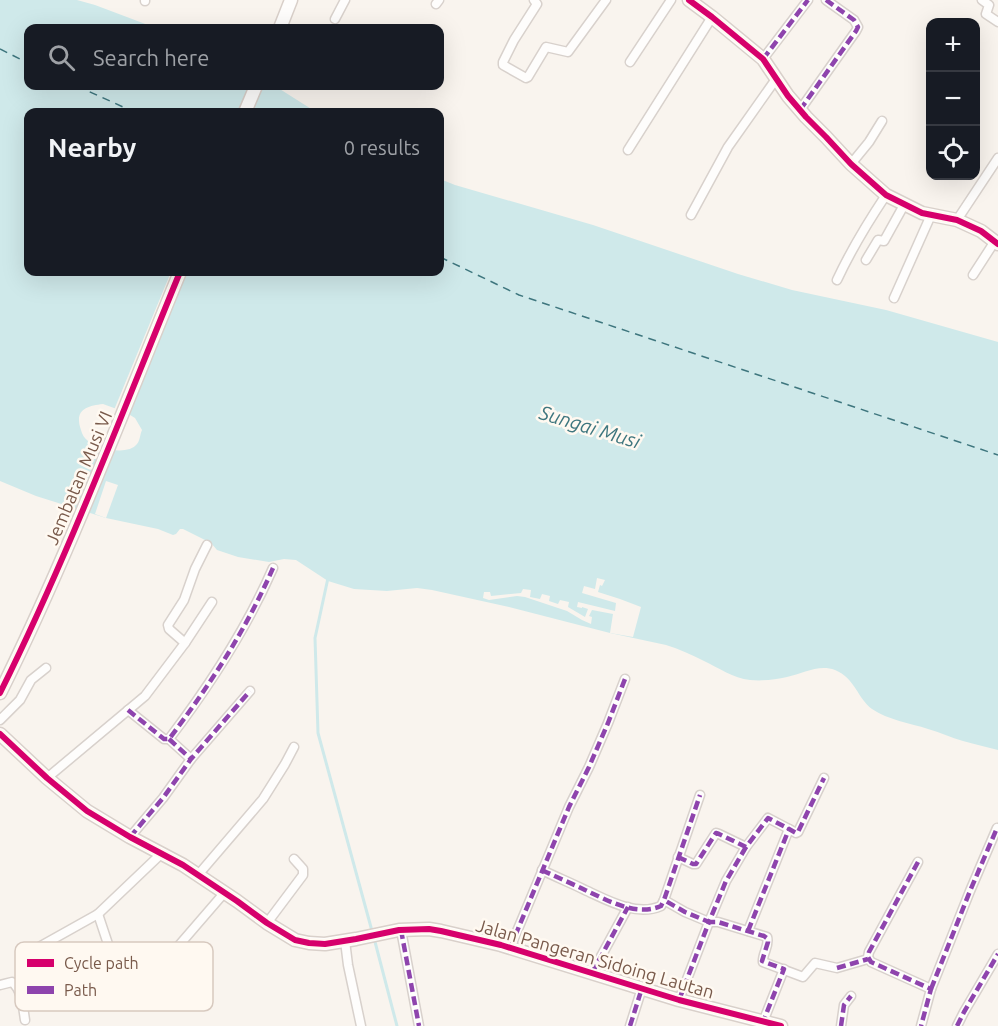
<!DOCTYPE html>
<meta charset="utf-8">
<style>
body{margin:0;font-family:Ubuntu,sans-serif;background:#20242c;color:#f1f3f6}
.controls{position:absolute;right:18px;top:18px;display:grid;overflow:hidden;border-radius:12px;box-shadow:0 6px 24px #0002}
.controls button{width:54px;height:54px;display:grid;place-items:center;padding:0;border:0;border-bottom:2px solid #363941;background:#171b24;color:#f1f3f6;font:30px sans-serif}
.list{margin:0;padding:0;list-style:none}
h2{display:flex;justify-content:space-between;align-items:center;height:78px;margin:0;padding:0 24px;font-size:26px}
h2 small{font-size:20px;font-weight:400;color:#9ea1a6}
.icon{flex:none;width:33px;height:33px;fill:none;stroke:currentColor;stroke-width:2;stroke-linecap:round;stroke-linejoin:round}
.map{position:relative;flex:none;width:998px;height:1026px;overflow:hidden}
.search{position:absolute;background:#171b24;box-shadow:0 6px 24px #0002;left:24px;top:24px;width:420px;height:66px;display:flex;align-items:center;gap:15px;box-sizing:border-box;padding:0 21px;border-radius:12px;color:#9ea1a6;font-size:22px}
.panel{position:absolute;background:#171b24;box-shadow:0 6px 24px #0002;left:24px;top:108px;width:420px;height:168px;border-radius:12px}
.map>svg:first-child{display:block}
.water{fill:#cfe9ea;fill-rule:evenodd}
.pier{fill:#f9f4ee}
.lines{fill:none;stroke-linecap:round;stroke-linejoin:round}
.stream{stroke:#cfe9ea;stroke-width:3}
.ferry{stroke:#3e767e;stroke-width:1.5;stroke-dasharray:8 6;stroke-linecap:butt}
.street-casing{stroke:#d8d1cc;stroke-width:11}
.secondary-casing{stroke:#d9d0ca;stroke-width:15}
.street{stroke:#fefdfc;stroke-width:8}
.secondary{stroke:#fefdfc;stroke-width:12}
.quiet{stroke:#8e44ad;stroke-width:4.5;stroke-dasharray:9 4.5;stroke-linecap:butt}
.cycleway-casing{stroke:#fff9f1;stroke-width:10}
.cycleway{stroke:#d6006c;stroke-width:6}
.labels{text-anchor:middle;stroke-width:5;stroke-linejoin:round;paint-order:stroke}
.street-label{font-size:18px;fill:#795a4b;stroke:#fff9f1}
.water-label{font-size:20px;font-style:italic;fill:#3e767e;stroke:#fff9f1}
.key{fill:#fff9f1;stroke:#d7c9bf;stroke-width:1.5}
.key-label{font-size:16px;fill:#795a4b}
</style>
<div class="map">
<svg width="998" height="1026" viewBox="0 0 998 1026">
<rect width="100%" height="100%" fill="#f9f4ee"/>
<path class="water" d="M0 0H77L95 5 156 28H28V86H275L316 112H28V272H440V179L455 185 593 225 738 274 792 290 886 310 998 342V750C986 747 974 744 963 741 951 738 940 732 928 729 910 723 888 720 872 709 858 699 855 678 835 670 818 664 803 674 787 677 775 680 762 681 750 680 733 678 719 668 704 661 692 655 679 649 666 645L610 633 509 607 432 590 417 588 387 591 354 589 328 581 296 560 284 559 269 562 238 557 217 550 211 543 183 529H180L176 534 173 535 158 529 106 518 36 496 0 481ZM103 404 125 412 135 418 142 430C140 434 140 441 137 444 128 456 98 449 88 441 84 438 82 434 81 430 74 410 86 406 103 404Z"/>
<g class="pier">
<path d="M171 272H187L127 417 114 410Z"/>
<path d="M106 481 118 485 106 518 95 514Z"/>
<path d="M597 578 605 580 602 586 600 585 598 592 620 599 641 607 633 637 610 633 613 614 592 610 589 616 592 617 591 624 582 620 567 611 525 597 517 596 489 600 483 598 484 592H490L491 596 521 593 523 589 531 590 530 597 540 599 542 594 550 596 549 601 558 604 560 600 569 602 568 607 585 617 588 609 582 607V608L577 607 578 602 615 611 616 603 582 593 584 586 595 589Z"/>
</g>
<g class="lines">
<g class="stream">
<path d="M328 578 315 638 318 733 372 931"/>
<path d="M374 938 397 1026"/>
</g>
<g class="ferry">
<path d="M0 49 28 63"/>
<path d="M77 86 134 112"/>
<path d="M440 257 519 295 998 455"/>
</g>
<defs>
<g id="street">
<path d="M534 0 537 4 514 40 503 62V65L526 78 528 77 546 47 568 52 606 0"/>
<path d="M982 0 989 5 986 14 998 22"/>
<path d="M145 1V0"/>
<path d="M436 4 439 0"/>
<path d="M335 19 345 0"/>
<path d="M763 59 808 0"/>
<path d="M630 62 671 0"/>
<path d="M800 110 856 31 858 27 854 20 826 0"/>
<path d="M628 150 712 17"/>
<path d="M851 164 869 142 882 121"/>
<path d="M691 215 728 147 776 79"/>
<path d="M957 220 998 158"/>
<path d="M866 260 878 240 884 241 904 205"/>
<path d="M973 275 995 241"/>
<path d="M837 280C851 250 868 222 886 195"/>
<path d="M894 298 931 215"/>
<path d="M185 643 212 602"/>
<path d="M128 710 164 739H169C210 685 246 630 273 568"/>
<path d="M0 720 20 700 31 680 46 668"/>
<path d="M169 739 191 759"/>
<path d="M47 778 145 696 185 643 169 629 168 625 184 600 195 569 207 545"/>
<path d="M130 837 163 798 191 759 250 691"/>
<path d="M746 847 726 881 709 922H718L767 937C770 945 762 954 763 962L803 977 815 963 837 968 868 959"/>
<path d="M678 857 693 864H696L716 833 719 834 746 847 768 818 789 829"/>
<path d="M918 862 869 952 868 957 871 962 931 989 921 1026"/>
<path d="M542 870C556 877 571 883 585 890 607 900 636 917 661 906L664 900"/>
<path d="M198 875 263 799 285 764 294 747"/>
<path d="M98 914 120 980"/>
<path d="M267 923 303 875V869L294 859"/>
<path d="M401 930 419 1026"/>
<path d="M748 931 789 829 796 833 798 832 824 778"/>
<path d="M345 941 348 965 361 1026"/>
<path d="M39 947 98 914 162 853"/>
<path d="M510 948 569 807 589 767 608 723 625 679"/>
<path d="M162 965 225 892"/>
<path d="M592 973 628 907"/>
<path d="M0 985 12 982C22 990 23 1007 25 1020"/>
<path d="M931 989 970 891 997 828"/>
<path d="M679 1000 709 922 685 912 664 900 700 795"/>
<path d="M763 1022 784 969"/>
<path d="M630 1026 642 988"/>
<path d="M841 1026 844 1005 851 996"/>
<path d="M957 1026 964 1012 998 954"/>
</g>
<g id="secondary">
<path d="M689 0 712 17 763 59 788 96 806 117 826 137 851 164 886 195 922 213 957 220 981 231 998 244"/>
<path d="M280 28 291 0"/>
<path d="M245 112 256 86"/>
<path d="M0 693C68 556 122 413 180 272"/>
<path d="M0 734 47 778 87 811 130 837 183 865 237 901 267 923 295 940 309 943 325 944 356 939 399 930 429 929 441 931 501 945 679 1000 781 1026"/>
</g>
</defs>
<use href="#street" class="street-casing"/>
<use href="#secondary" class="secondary-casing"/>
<use href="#street" class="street"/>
<use href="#secondary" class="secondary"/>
<g class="quiet">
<path d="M763 59 808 0"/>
<path d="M800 110 856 31 858 27 854 20 826 0"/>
<path d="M128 710 164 739H169C210 685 246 630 273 568"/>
<path d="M169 739 191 759"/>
<path d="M130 837 163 798 191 759 250 691"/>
<path d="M746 847 726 881 709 922H718L764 936 768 939V942L762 961 784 969 763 1022"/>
<path d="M678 857 693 864H696L716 833 719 834 746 847 768 818 789 829"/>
<path d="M918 862 869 952 868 957 871 962 931 989 921 1026"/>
<path d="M542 870C556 877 571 883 585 890 607 900 636 917 661 906L664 900"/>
<path d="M401 930 419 1026"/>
<path d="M748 931 789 829 796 833 798 832 824 778"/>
<path d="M510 948 569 807 589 767 608 723 625 679"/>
<path d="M837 968 868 959"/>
<path d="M592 973 628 907"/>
<path d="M931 989 970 891 997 828"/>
<path d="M679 1000 709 922 685 912 664 900 700 795"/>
<path d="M630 1026 642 988"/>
<path d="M841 1026 844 1005 851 996"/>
<path d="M957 1026 964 1012 998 954"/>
</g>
<defs>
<g id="cycleway">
<path d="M689 0 712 17 763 59 788 96 806 117 826 137 851 164 886 195 922 213 957 220 981 231 998 244"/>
<path d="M0 693C68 556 122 413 180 272"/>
<path d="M0 734 47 778 87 811 130 837 183 865 237 901 267 923 295 940 309 943 325 944 356 939 399 930 429 929 441 931 501 945 679 1000 781 1026"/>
</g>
</defs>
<use href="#cycleway" class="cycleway-casing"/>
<use href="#cycleway" class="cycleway"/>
</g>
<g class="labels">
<g class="street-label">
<text transform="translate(79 478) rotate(-67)" y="6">Jembatan Musi VI</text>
<text transform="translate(595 959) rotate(16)" y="6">Jalan Pangeran Sidoing Lautan</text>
</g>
<g class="water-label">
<text transform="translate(590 427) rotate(17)" y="7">Sungai Musi</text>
</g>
</g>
<rect x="15" y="942" width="198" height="69" rx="9" class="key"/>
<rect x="27" y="959" width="27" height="8" fill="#d6006c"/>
<rect x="27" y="986" width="27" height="8" fill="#8e44ad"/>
<g class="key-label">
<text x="64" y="969">Cycle path</text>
<text x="64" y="996">Path</text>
</g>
</svg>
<div class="controls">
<button>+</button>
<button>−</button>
<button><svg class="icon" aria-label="locate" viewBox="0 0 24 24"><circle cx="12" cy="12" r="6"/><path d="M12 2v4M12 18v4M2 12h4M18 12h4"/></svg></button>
</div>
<div class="search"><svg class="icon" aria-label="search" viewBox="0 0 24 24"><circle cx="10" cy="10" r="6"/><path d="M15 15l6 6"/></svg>Search here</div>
<section class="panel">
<h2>Nearby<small>0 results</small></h2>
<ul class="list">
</ul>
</section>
</div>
